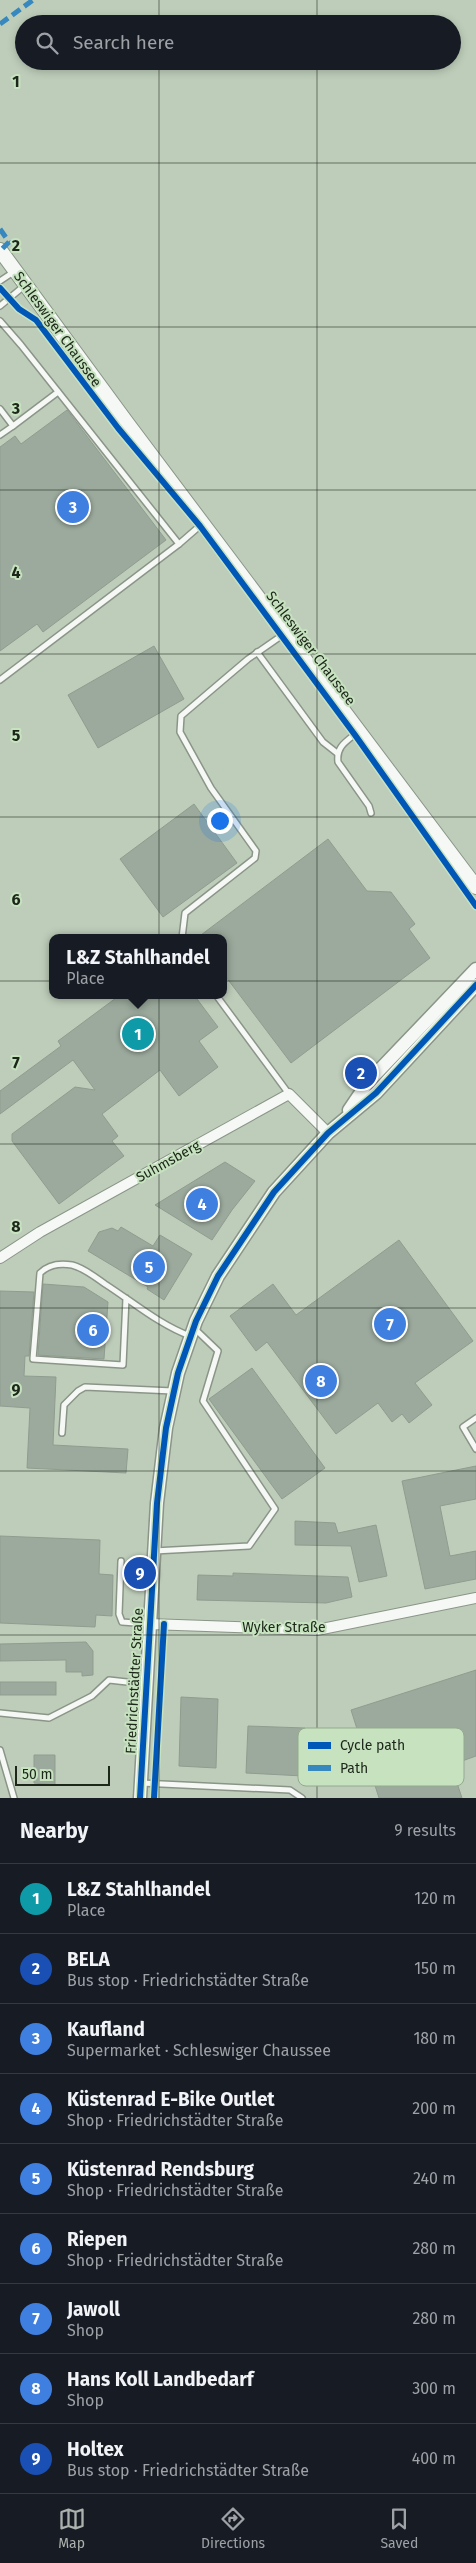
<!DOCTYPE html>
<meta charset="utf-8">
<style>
body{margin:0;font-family:"Fira Sans",sans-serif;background:#20242c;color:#f1f3f6}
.scale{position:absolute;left:15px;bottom:12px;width:95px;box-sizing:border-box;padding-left:5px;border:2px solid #1c2619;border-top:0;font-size:14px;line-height:18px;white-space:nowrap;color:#1c2619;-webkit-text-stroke:4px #c6e2bf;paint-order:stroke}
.you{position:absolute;left:219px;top:820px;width:18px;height:18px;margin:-12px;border:4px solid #fff;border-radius:50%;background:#1a73e8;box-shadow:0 0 0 8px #1a73e833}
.badge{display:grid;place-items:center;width:32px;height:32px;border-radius:50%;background:#abb1ac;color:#fff;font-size:16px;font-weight:700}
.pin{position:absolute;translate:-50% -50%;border:2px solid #fff;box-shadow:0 1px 5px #0006}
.popup{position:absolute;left:49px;top:934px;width:178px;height:65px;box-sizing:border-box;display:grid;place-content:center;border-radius:10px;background:#171b24;filter:drop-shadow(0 1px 4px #0005);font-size:16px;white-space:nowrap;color:#9ea1a6}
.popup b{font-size:19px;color:#f1f3f6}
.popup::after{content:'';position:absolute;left:50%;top:100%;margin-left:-10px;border:10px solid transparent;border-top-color:#171b24}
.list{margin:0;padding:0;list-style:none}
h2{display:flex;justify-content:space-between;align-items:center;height:65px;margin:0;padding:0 20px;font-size:21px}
h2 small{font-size:16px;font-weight:400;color:#9ea1a6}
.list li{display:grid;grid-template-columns:32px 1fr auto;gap:15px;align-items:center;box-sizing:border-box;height:70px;padding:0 20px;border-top:1px solid #363941}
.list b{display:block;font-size:19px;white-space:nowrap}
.list p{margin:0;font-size:16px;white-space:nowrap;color:#9ea1a6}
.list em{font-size:16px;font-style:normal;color:#9ea1a6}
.icon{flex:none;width:28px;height:28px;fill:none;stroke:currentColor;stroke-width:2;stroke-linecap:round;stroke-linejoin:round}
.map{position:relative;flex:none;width:476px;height:1798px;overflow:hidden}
.search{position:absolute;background:#171b24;box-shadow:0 2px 8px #0003;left:15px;right:15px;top:15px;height:55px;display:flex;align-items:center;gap:12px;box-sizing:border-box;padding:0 18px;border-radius:28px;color:#9ea1a6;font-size:19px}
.sheet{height:695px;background:#171b24}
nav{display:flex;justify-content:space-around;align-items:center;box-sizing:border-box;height:70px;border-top:1px solid #363941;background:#171b24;font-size:14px;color:#9ea1a6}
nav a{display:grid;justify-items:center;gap:2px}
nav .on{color:#abb1ac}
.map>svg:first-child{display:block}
.building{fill:#9baa9c;stroke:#8f9d90}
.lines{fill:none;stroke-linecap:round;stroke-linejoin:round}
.service-casing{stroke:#8a9587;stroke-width:8}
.minor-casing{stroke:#8a9587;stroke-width:12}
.tertiary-casing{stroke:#8a9587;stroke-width:15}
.secondary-casing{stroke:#8a9587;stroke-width:16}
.service{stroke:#f5f8f5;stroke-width:5}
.minor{stroke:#f5f8f5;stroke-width:10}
.tertiary{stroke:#f5f8f5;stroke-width:12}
.secondary{stroke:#f5f8f5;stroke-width:14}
.quiet{stroke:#3688be;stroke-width:5;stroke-dasharray:10 5;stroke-linecap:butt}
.cycleway-casing{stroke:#c6e2bf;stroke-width:9}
.cycleway{stroke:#0057b8;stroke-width:6}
.grid{fill:none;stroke:#1c2619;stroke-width:1;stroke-opacity:0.55}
.labels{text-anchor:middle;stroke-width:4;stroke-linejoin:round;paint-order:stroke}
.street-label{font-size:14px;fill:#1c2619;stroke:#c6e2bf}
.key{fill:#c6e2bf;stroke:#93aa8d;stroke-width:1}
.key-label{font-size:14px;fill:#1c2619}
.grid-label{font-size:16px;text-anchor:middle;font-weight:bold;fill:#1c2619;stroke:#c6e2bf;stroke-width:4;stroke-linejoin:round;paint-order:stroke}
</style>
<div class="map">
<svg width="476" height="1798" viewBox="0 0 476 1798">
<rect width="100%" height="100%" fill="#becdba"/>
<g class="building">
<path d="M67 410 166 540 43 632 37 624 0 651V447L15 436 21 444Z"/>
<path d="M154 646 184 699 98 748 68 695Z"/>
<path d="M194 804 237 863 163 917 120 859Z"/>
<path d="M328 839 367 891 391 892 415 924 409 929 430 958 291 1063 223 973V938H197Z"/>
<path d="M120 995H194L218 1027 199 1041 218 1067 179 1096 160 1070 102 1114 118 1136 112 1141 124 1156 59 1204 12 1141V1134L75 1087 95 1090 73 1060 0 1114V1091L61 1046 58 1041Z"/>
<path d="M225 1162 255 1181 232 1210 212 1240 155 1205Z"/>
<path d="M121 1227 153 1246 160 1235 192 1254 164 1300 147 1289 148 1287 88 1251 99 1232 112 1228 118 1231Z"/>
<path d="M399 1240 473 1341 415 1383 432 1405 409 1423 402 1414 392 1422 378 1403 336 1434 267 1342 256 1351 230 1316 273 1284 296 1315Z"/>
<path d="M43 1284 84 1287 108 1302 104 1359 38 1355Z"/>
<path d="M0 1291 34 1292 29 1356H25L24 1376 56 1377 53 1445 128 1449 126 1473 27 1468 30 1408 0 1406Z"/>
<path d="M252 1368 325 1468 282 1499 209 1399Z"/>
<path d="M476 1466V1499L440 1506 450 1556 476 1551V1579L425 1589 402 1481Z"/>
<path d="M295 1521 335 1523 338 1533 376 1525 387 1576 359 1582 351 1546 295 1545Z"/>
<path d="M0 1536 100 1540 99 1574 113 1575 112 1616 96 1615 95 1627 0 1623Z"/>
<path d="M233 1573 348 1577 352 1597 326 1603 197 1600 198 1575 233 1576Z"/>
<path d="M86 1642 93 1651V1675L82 1676V1672H66V1660L0 1661V1644Z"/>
<path d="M476 1670V1756L451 1765 462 1798H379L351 1710Z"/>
<rect x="0" y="1682" width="56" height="13"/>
<path d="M181 1697 218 1699 216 1768 179 1766Z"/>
<path d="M248 1726 305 1728 303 1776 246 1773Z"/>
<path d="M34 1755H55V1785L34 1783Z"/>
</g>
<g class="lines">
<defs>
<g id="service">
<path d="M0 281 15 271"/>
<path d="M0 306 24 286"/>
<path d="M0 321 21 345 179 544 202 524"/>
<path d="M0 409 13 426 58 392"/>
<path d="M0 435 13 426"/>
<path d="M257 652 323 742 337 753"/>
<path d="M0 680 179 544"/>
<path d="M358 732C347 741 336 746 338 762L369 806 371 813"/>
<path d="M182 938 185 913 255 858 256 851 211 788 180 732 181 716 248 659 284 634"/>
<path d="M216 995 289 1094"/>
<path d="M126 1298 123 1365 33 1359 40 1273C48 1265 60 1263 72 1265 84 1268 95 1277 105 1284 133 1302 160 1325 190 1336"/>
<path d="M476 1418 463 1427 476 1449"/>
<path d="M62 1433 64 1405 78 1391 85 1387 173 1391"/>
<path d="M154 1551 249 1546 275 1509 203 1401 218 1351 195 1329"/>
<path d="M121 1561 119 1614 122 1622 149 1624"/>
<path d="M0 1713 49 1718 92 1696 109 1680 145 1684"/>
<path d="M0 1750 14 1798"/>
<path d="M141 1783 290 1790 302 1798"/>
</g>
<g id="minor">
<path d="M0 1258 40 1232 289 1094 328 1133"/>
<path d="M149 1624 317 1630 476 1598"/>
</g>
<g id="tertiary">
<path d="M349 1110 368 1082 476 969"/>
<path d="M140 1798 157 1503 166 1428 178 1373 196 1321 218 1276 274 1192 328 1133 376 1093 476 985"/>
</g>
<path id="secondary" d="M0 250 127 423 476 887"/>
</defs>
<use href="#service" class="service-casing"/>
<use href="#minor" class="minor-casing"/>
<use href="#tertiary" class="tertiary-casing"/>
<use href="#secondary" class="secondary-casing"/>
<use href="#service" class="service"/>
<use href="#minor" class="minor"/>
<use href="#tertiary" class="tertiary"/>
<use href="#secondary" class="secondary"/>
<g class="quiet">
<path d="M0 24 33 0"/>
<path d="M0 229 9 242 0 251"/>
</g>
<defs>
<g id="cycleway">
<path d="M0 288 19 309 36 320 118 428 200 526 355 735 476 906"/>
<path d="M140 1798 157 1503 166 1428 178 1373 196 1321 218 1276 274 1192 328 1133 376 1093 476 985"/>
<path d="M154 1798 164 1624"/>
</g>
</defs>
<use href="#cycleway" class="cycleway-casing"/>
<use href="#cycleway" class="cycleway"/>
</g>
<path class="grid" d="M159 0V24M317 0V24M159 61V1798M317 61V1798M0 163H476M0 327H476M0 490H476M0 654H476M0 817H476M0 981H476M0 1144H476M0 1308H476M0 1471H476M0 1635H476"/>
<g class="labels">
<g class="street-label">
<text transform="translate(58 329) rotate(54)" y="5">Schleswiger Chaussee</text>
<text transform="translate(311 648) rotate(53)" y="5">Schleswiger Chaussee</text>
<text transform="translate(168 1161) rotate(-29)" y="5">Suhmsberg</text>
<text x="284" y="1632">Wyker Straße</text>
<text transform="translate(134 1681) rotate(-87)" y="5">Friedrichstädter Straße</text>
</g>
</g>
<rect x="298" y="1728" width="166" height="58" rx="8" class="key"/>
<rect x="308" y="1742" width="23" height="7" fill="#0057b8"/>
<rect x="308" y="1765" width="23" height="6" fill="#3688be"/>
<g class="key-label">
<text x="340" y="1750">Cycle path</text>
<text x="340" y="1773">Path</text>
</g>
<g class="grid-label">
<text x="16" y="87">1</text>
<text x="16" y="251">2</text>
<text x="16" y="414">3</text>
<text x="16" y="578">4</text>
<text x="16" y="741">5</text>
<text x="16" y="905">6</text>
<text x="16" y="1068">7</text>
<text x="16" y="1232">8</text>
<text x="16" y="1395">9</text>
</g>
</svg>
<div class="scale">50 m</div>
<div class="you"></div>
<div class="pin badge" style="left:138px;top:1034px;background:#0f9aa8">1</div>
<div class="popup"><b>L&amp;Z Stahlhandel</b>Place</div>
<div class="pin badge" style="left:361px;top:1073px;background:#1a4fb4">2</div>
<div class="pin badge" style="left:73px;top:507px;background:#3f7fe0">3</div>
<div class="pin badge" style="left:202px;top:1204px;background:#3f7fe0">4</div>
<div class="pin badge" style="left:149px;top:1267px;background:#3f7fe0">5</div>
<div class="pin badge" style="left:93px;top:1330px;background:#3f7fe0">6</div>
<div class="pin badge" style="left:390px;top:1324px;background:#3f7fe0">7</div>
<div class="pin badge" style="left:321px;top:1381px;background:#3f7fe0">8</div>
<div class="pin badge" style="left:140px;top:1573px;background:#1a4fb4">9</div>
<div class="search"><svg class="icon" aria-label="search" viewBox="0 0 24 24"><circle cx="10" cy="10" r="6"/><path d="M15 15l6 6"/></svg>Search here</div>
</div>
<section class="sheet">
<h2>Nearby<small>9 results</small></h2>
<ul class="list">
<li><span class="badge" style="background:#0f9aa8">1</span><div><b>L&amp;Z Stahlhandel</b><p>Place</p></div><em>120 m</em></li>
<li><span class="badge" style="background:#1a4fb4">2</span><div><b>BELA</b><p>Bus stop · Friedrichstädter Straße</p></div><em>150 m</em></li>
<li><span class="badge" style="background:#3f7fe0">3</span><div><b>Kaufland</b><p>Supermarket · Schleswiger Chaussee</p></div><em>180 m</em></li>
<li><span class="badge" style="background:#3f7fe0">4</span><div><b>Küstenrad E-Bike Outlet</b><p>Shop · Friedrichstädter Straße</p></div><em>200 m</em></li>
<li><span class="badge" style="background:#3f7fe0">5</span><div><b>Küstenrad Rendsburg</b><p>Shop · Friedrichstädter Straße</p></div><em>240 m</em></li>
<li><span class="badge" style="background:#3f7fe0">6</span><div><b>Riepen</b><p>Shop · Friedrichstädter Straße</p></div><em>280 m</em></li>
<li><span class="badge" style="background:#3f7fe0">7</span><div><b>Jawoll</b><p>Shop</p></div><em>280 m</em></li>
<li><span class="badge" style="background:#3f7fe0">8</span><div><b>Hans Koll Landbedarf</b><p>Shop</p></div><em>300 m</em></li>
<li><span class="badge" style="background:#1a4fb4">9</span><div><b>Holtex</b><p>Bus stop · Friedrichstädter Straße</p></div><em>400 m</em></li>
</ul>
</section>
<nav>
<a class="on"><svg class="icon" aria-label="map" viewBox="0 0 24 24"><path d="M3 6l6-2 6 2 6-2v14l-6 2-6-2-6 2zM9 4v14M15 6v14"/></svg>Map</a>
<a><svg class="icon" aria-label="directions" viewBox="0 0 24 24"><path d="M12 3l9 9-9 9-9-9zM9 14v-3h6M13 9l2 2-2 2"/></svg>Directions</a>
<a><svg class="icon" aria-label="saved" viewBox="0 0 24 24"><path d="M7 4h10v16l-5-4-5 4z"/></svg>Saved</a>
</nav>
